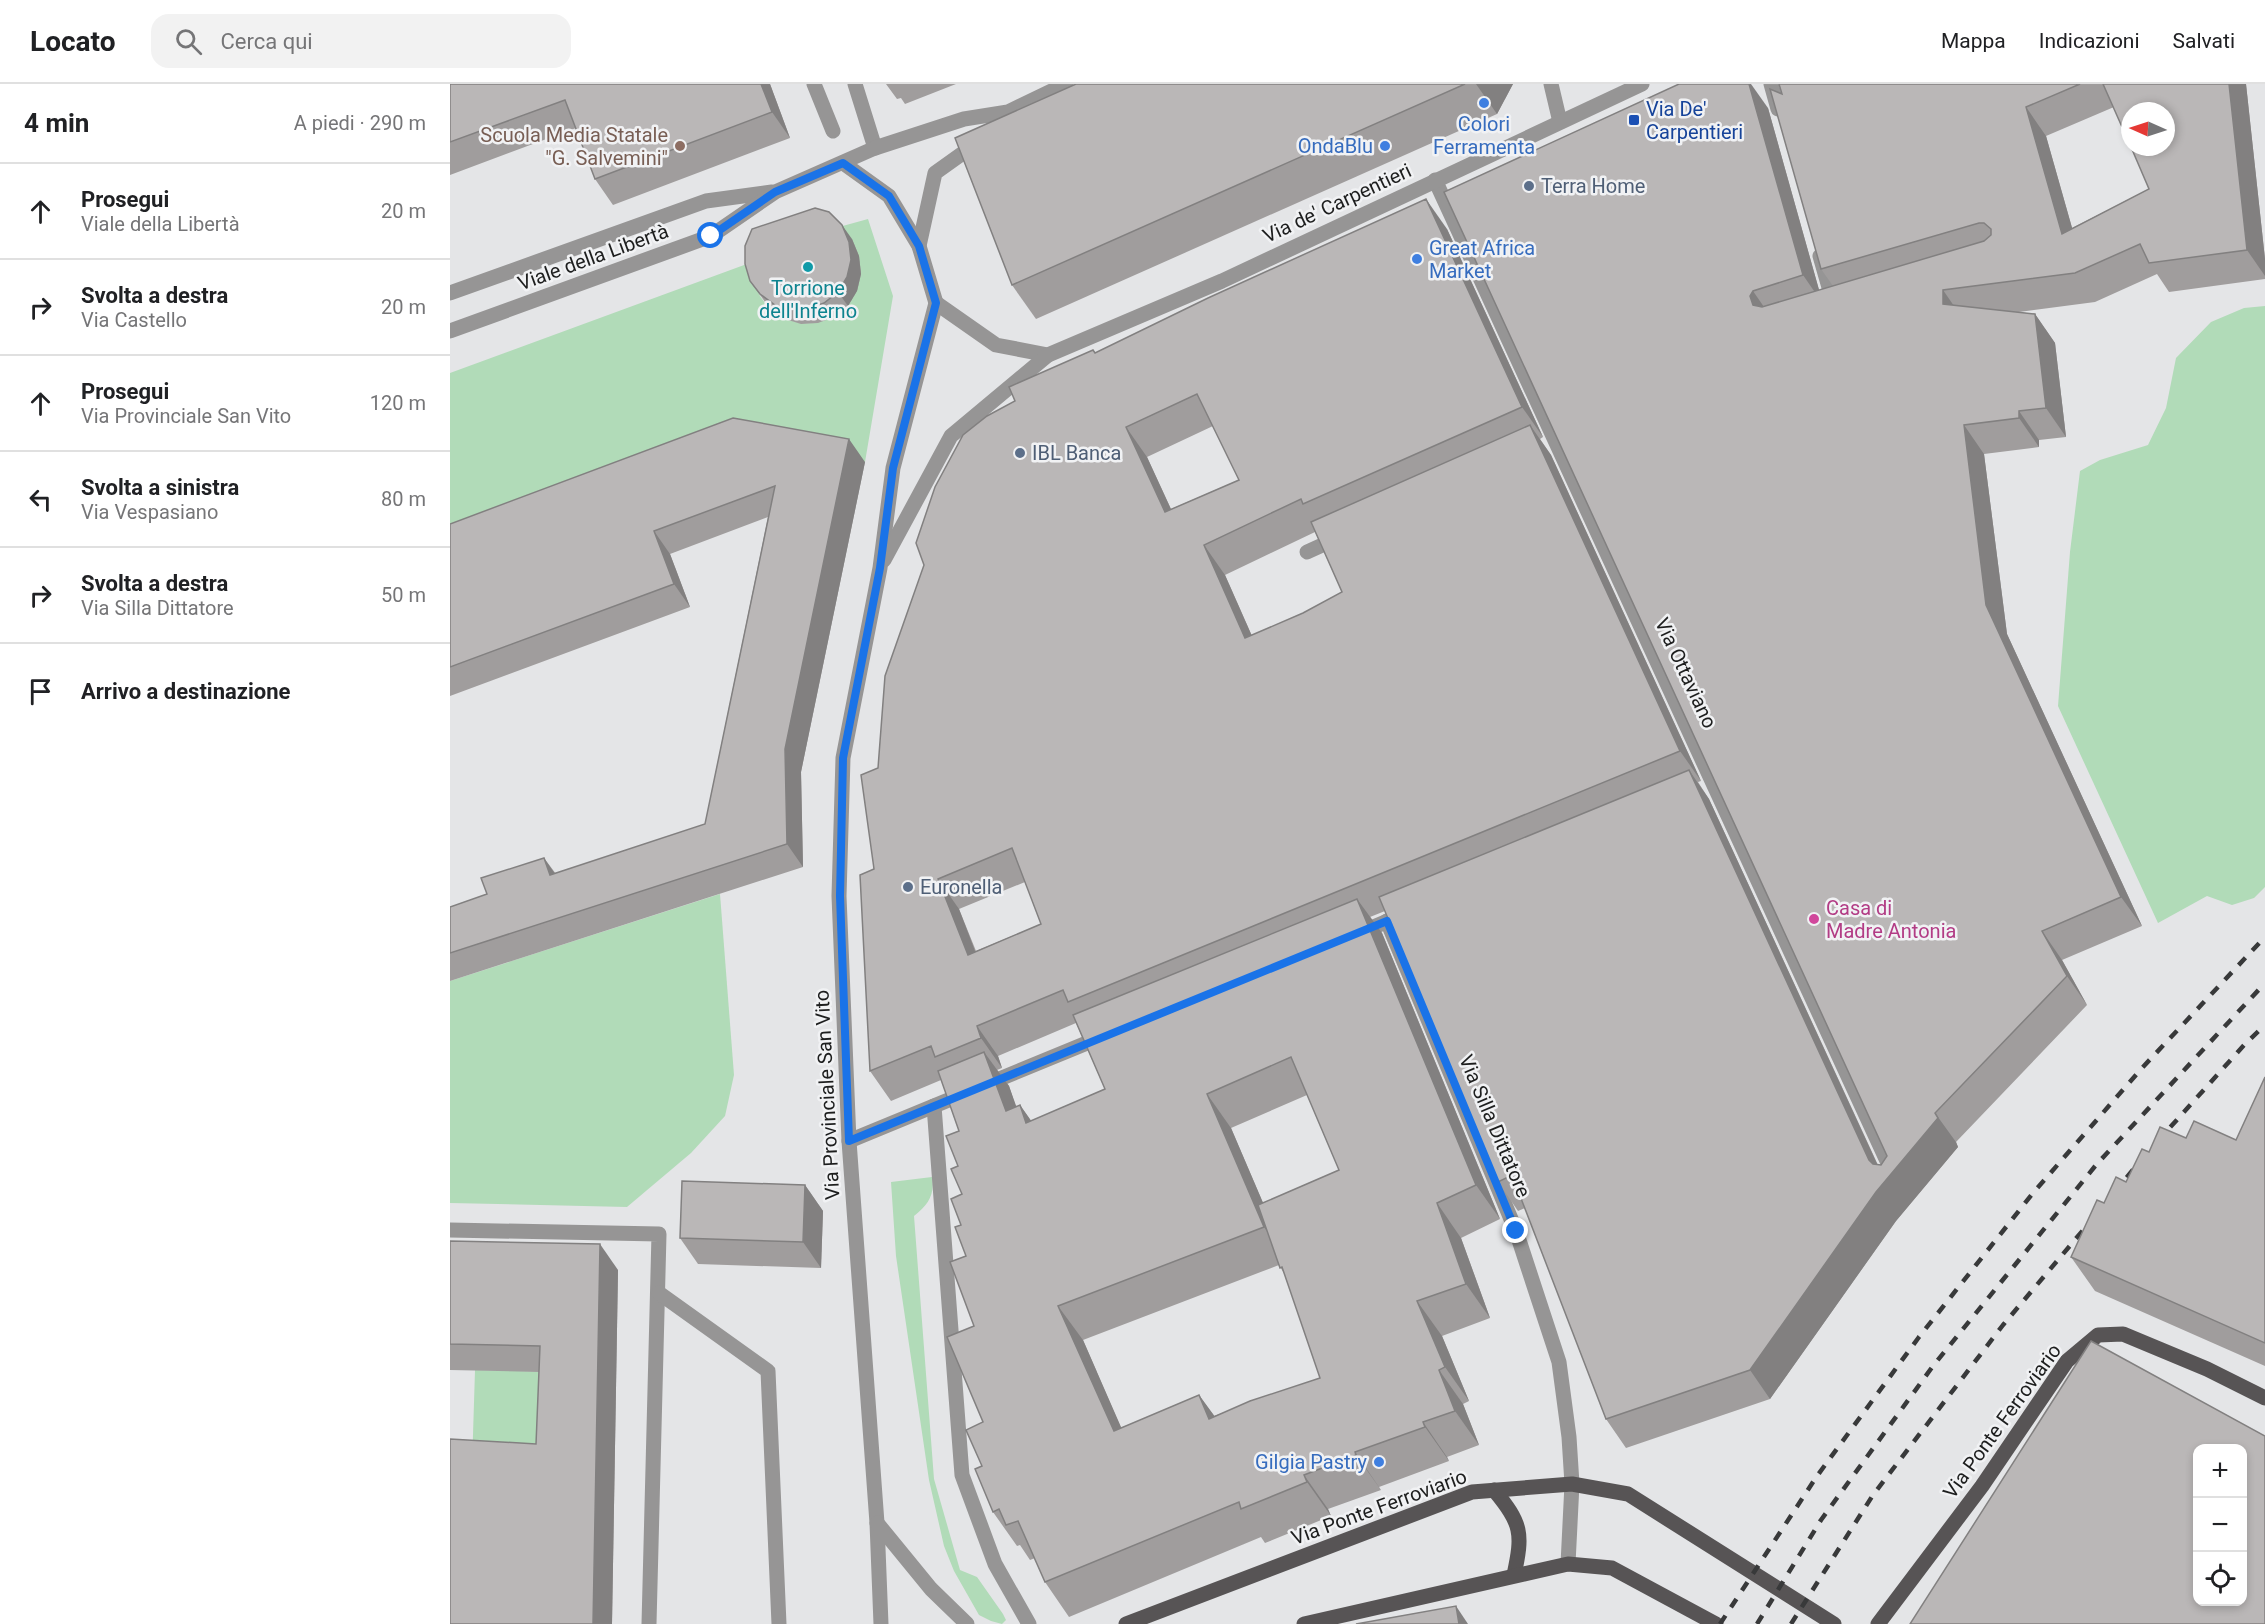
<!DOCTYPE html>
<html lang="it">
<meta charset="utf-8">
<style>
body{margin:0;font-family:Roboto,sans-serif;background:#f2f2f2;color:#202124}
.controls{position:absolute;right:18px;bottom:18px;display:grid;overflow:hidden;border-radius:12px;box-shadow:0 3px 9px #0003}
.controls button{width:54px;height:54px;display:grid;place-items:center;padding:0;border:0;border-bottom:2px solid #e0e0e0;background:#fff;color:#202124;font:30px sans-serif}
.compass{position:absolute;left:1671px;top:18px;width:54px;height:54px;border-radius:50%;background:#fff;box-shadow:0 3px 9px #0003;rotate:273deg}
.stop{position:absolute;width:18px;height:18px;margin:-14px;border:4px solid #1a73e8;border-radius:50%;background:#fff}
.stop.end{background:#1a73e8;border-color:#fff;box-shadow:0 2px 6px #0008}
.list{margin:0;padding:0;list-style:none}
h2{display:flex;justify-content:space-between;align-items:center;height:78px;margin:0;padding:0 24px;font-size:26px}
h2 small{font-size:20px;font-weight:400;color:#757577}
.list li{display:grid;grid-template-columns:39px 1fr auto;gap:18px;align-items:center;box-sizing:border-box;height:96px;padding:0 24px;border-top:2px solid #e0e0e0}
.list b{display:block;font-size:22px;white-space:nowrap}
.list p{margin:0;font-size:20px;white-space:nowrap;color:#757577}
.list em{font-size:20px;font-style:normal;color:#757577}
.icon{flex:none;width:33px;height:33px;fill:none;stroke:currentColor;stroke-width:2;stroke-linecap:round;stroke-linejoin:round}
.map{position:relative;flex:none;width:1815px;height:1540px;overflow:hidden}
header{display:flex;align-items:center;gap:36px;box-sizing:border-box;height:84px;padding:0 30px;background:#fff;border-bottom:2px solid #e0e0e0}
header strong{font-size:28px}
nav{display:flex;gap:33px;margin-inline-start:auto;font-size:21px}
.search{width:420px;height:54px;background:#f2f2f2;display:flex;align-items:center;gap:15px;box-sizing:border-box;padding:0 21px;border-radius:18px;color:#757577;font-size:22px}
main{display:flex}
aside{flex:1;background:#fff}
.map>svg:first-child{display:block}
.green{fill:#b1dbb8}
.lines{fill:none;stroke-linecap:round;stroke-linejoin:round}
.minor{stroke:#969595;stroke-width:15}
.major{stroke:#575455;stroke-width:15}
.rail{stroke:#38393a;stroke-width:4.5;stroke-dasharray:10 10;stroke-linecap:butt}
.wall{fill:#a09d9d;fill-rule:evenodd}
.shaded-wall{fill:#828080}
.building{fill:#bab7b7;stroke:#828080;stroke-width:1.5;fill-rule:evenodd}
.route{stroke:#1a73e8;stroke-width:8}
.shop-dot{fill:#3f7fe0;stroke:#f1f2f4;stroke-width:2}
.transit-dot{fill:#1a4fb4;stroke:#f1f2f4;stroke-width:2}
.education-dot{fill:#8d6e63;stroke:#f1f2f4;stroke-width:2}
.service-dot{fill:#5c6f8a;stroke:#f1f2f4;stroke-width:2}
.culture-dot{fill:#0f9aa8;stroke:#f1f2f4;stroke-width:2}
.hotel-dot{fill:#d1479c;stroke:#f1f2f4;stroke-width:2}
.labels{text-anchor:middle;stroke-width:5;stroke-linejoin:round;paint-order:stroke}
.transit-label{font-size:20px;fill:#164399;stroke:#f1f2f4;text-anchor:start}
.shop-label{font-size:20px;fill:#366cbe;stroke:#f1f2f4;text-anchor:end}
.education-label{font-size:20px;fill:#785e54;stroke:#f1f2f4;text-anchor:end}
.service-label{font-size:20px;fill:#4e5e75;stroke:#f1f2f4;text-anchor:start}
.street-label{font-size:20px;fill:#1d1e1e;stroke:#f1f2f4}
.culture-label{font-size:20px;fill:#0d838f;stroke:#f1f2f4}
.hotel-label{font-size:20px;fill:#b23c85;stroke:#f1f2f4;text-anchor:start}
</style>
<header>
<strong>Locato</strong>
<div class="search"><svg class="icon" aria-label="search" viewBox="0 0 24 24"><circle cx="10" cy="10" r="6"/><path d="M15 15l6 6"/></svg>Cerca qui</div>
<nav><a>Mappa</a><a>Indicazioni</a><a>Salvati</a></nav>
</header>
<main>
<aside>
<h2>4 min<small>A piedi · 290 m</small></h2>
<ul class="list">
<li><svg class="icon" aria-label="ahead" viewBox="0 0 24 24"><path d="M12 20V5M6 11l6-6 6 6"/></svg><div><b>Prosegui</b><p>Viale della Libertà</p></div><em>20 m</em></li>
<li><svg class="icon" aria-label="right" viewBox="0 0 24 24"><path d="M7 20v-9h11M14 6l5 5-5 5"/></svg><div><b>Svolta a destra</b><p>Via Castello</p></div><em>20 m</em></li>
<li><svg class="icon" aria-label="ahead" viewBox="0 0 24 24"><path d="M12 20V5M6 11l6-6 6 6"/></svg><div><b>Prosegui</b><p>Via Provinciale San Vito</p></div><em>120 m</em></li>
<li><svg class="icon" aria-label="left" viewBox="0 0 24 24"><path d="M17 20v-9H6M10 6l-5 5 5 5"/></svg><div><b>Svolta a sinistra</b><p>Via Vespasiano</p></div><em>80 m</em></li>
<li><svg class="icon" aria-label="right" viewBox="0 0 24 24"><path d="M7 20v-9h11M14 6l5 5-5 5"/></svg><div><b>Svolta a destra</b><p>Via Silla Dittatore</p></div><em>50 m</em></li>
<li><svg class="icon" aria-label="arrive" viewBox="0 0 24 24"><path d="M6 21V4h12l-3 4 3 4H6"/></svg><div><b>Arrivo a destinazione</b></div></li>
</ul>
</aside>
<div class="map">
<svg width="1815" height="1540" viewBox="0 0 1815 1540">
<rect width="100%" height="100%" fill="#e4e5e7"/>
<g class="green">
<path d="M418 135 443 212 415 378 0 469V289L305 177C306 187 306 200 309 210 312 216 319 224 325 228 350 246 374 241 398 222L389 143Z"/>
<path d="M1815 222V803L1804 814 1782 821 1757 812 1708 839 1608 622 1620 468 1630 387 1650 376 1698 361 1716 324 1726 274 1761 238 1794 224Z"/>
<path d="M270 810 284 991 275 1032 241 1069 177 1123 0 1119V897Z"/>
<path d="M482 1093C485 1111 478 1121 464 1132L484 1395 510 1486 527 1493 553 1530 556 1536 552 1540 541 1537 529 1531 504 1487 494 1462 479 1396 446 1172 441 1098Z"/>
<path d="M25 1286 108 1288 104 1386 22 1382Z"/>
</g>
<g class="lines">
<g class="minor">
<path d="M364 0 383 47"/>
<path d="M405 0 425 64"/>
<path d="M1101 0 1110 38"/>
<path d="M1321 0 1328 25"/>
<path d="M393 79 439 112 469 162 486 219 443 384 430 484 393 674 389 812 399 1057 427 1439 431 1540"/>
<path d="M985 96 1444 1092"/>
<path d="M469 162 485 89 527 59"/>
<path d="M1370 172 1384 221"/>
<path d="M0 209 256 117 322 108"/>
<path d="M486 219 546 261 598 271"/>
<path d="M0 247 261 152 325 108 425 64 514 35 558 28 616 0"/>
<path d="M857 468 890 453"/>
<path d="M434 476 501 352 598 271 772 197 1192 0"/>
<path d="M937 837 1066 1147 1109 1278 1119 1353 1122 1400 1118 1480"/>
<path d="M907 850 957 829"/>
<path d="M484 1022 512 1391 545 1480 579 1540"/>
<path d="M399 1057 654 952"/>
<path d="M0 1146 209 1150 199 1540"/>
<path d="M209 1209 318 1287 329 1540"/>
<path d="M427 1439 481 1505 517 1540"/>
</g>
<g class="major">
<path d="M1044 1406C1072 1440 1073 1449 1064 1491"/>
<path d="M676 1540 1022 1408 1122 1400 1178 1410 1384 1540"/>
<path d="M854 1540 1118 1480 1162 1484 1266 1540"/>
<path d="M1428 1540 1532 1402 1617 1277 1648 1251 1673 1250 1757 1285 1815 1314"/>
</g>
<g class="rail">
<path d="M1707 1058 1795 960 1815 941"/>
<path d="M1664 1109 1691 1076"/>
<path d="M1270 1540 1367 1392 1469 1253 1583 1109 1692 984 1815 853"/>
<path d="M1307 1540 1371 1436 1483 1282 1646 1081 1815 899"/>
<path d="M1341 1540 1423 1411 1553 1241 1645 1132"/>
</g>
</g>
<g class="wall">
<path d="M0 0H320L340 54 163 121 145 95 126 44 0 91Z"/>
<path d="M436 0H506L455 20 451 14 447 15Z"/>
<path d="M626 0H1063L1047 30 586 235 562 201Z"/>
<path d="M1329 0H1796L1815 175V195L1719 208 1707 190 1645 218 1569 228 1585 230 1605 259 1616 353 1589 356V363L1534 370 1557 550 1692 842 1612 876 1637 921 1506 1058 1508 1063 1446 1137 1320 1315 1176 1364 1156 1335 1075 1124 1068 1127 1048 1098 935 827 920 833 932 849 1050 1135 1011 1154 1040 1234 992 1252 1019 1317 1013 1320 1029 1361 997 1373 999 1377 929 1403 931 1406 878 1425 881 1432 815 1459 811 1453 619 1533 595 1498 585 1474 580 1476 570 1461 567 1462 543 1428 532 1382 533 1338 524 1242 516 1172 511 1141 512 1110 508 1082 509 1047 491 996 441 1017 420 987 424 785 428 684 643 266 646 269 997 145 1093 353 1090 355 1101 371 1251 697 1248 698 1259 715 1428 1081H1431L1437 1072 994 108 1318 24 1369 206 1383 202 1371 185 1332 10ZM1664 23 1699 105 1622 144 1596 52ZM763 342 789 396 721 425 697 373ZM865 448 892 508 853 529 802 552 775 491ZM575 798 591 840 526 867 509 825ZM626 939 655 1005 581 1037 570 1021 566 1023 559 1002 547 986 552 984 548 972ZM857 1011 889 1086 813 1119 781 1044ZM829 1181 835 1191 870 1294 764 1332 749 1311 671 1344 633 1256Z"/>
<path d="M402 155 409 172 411 190 407 207 398 222 384 233 368 239 351 240 335 235 320 225 300 197Z"/>
<path d="M415 378 351 688 353 783 0 897V823L37 810 94 774 106 790 255 740 318 433 220 470 240 523 0 612V440Z"/>
<path d="M1815 993V1282L1645 1207 1621 1173 1654 1119 1676 1098 1699 1068 1736 1054 1786 1056Z"/>
<path d="M355 1101 373 1127 371 1184 248 1180 230 1154Z"/>
<path d="M0 1157 168 1186 162 1540H0L86 1360 89 1288 0 1286Z"/>
</g>
<g class="shaded-wall">
<path d="M311 0H320L340 54 322 28Z"/>
<path d="M1026 0H1063L1047 30Z"/>
<path d="M1299 0H1301L1318 24 1373 220 1353 191Z"/>
<path d="M1779 0H1796L1815 175V192L1797 166Z"/>
<path d="M1576 23 1596 52 1632 179 1612 150Z"/>
<path d="M976 115 997 145 1093 353 1072 323Z"/>
<path d="M392 141 402 155 409 172 411 190 407 207 398 222 388 208Z"/>
<path d="M1493 206 1513 235 1493 220Z"/>
<path d="M1303 207 1323 236 1303 221 1300 212Z"/>
<path d="M1585 230 1605 259 1616 353 1596 324Z"/>
<path d="M1569 327 1589 356V363L1569 334Z"/>
<path d="M1080 341 1101 371 1251 697 1230 667Z"/>
<path d="M1514 341 1534 370 1557 550 1692 842 1671 813 1536 521Z"/>
<path d="M676 343 697 373 736 458 715 428Z"/>
<path d="M399 355 415 378 351 688 353 783 337 760 335 665Z"/>
<path d="M204 447 220 470 240 523 224 500Z"/>
<path d="M754 461 775 491 816 584 795 554Z"/>
<path d="M1239 686 1259 715 1435 1097 1485 1029 1506 1058 1508 1063 1446 1137 1320 1315 1300 1286 1426 1108 1419 1076Z"/>
<path d="M94 774 110 797 100 791Z"/>
<path d="M488 795 509 825 538 901 518 871Z"/>
<path d="M907 815 932 849 1050 1135 1026 1101Z"/>
<path d="M1592 847 1612 876 1637 921 1617 892Z"/>
<path d="M527 942 548 972 552 984 531 954Z"/>
<path d="M534 968 559 1002 580 1061 556 1027Z"/>
<path d="M757 1010 781 1044 838 1177 814 1143Z"/>
<path d="M570 1021 594 1055 576 1039Z"/>
<path d="M355 1101 373 1127 371 1184 353 1158Z"/>
<path d="M987 1119 1011 1154 1040 1234 1016 1200Z"/>
<path d="M150 1160 168 1186 162 1540H143Z"/>
<path d="M967 1217 992 1252 1019 1317 995 1283Z"/>
<path d="M608 1222 633 1256 688 1382 664 1347Z"/>
<path d="M989 1286 1013 1320 1029 1361 1005 1327Z"/>
<path d="M749 1311 774 1345 759 1335Z"/>
<path d="M973 1338 997 1373 999 1377 975 1343Z"/>
<path d="M905 1368 929 1403 931 1406 906 1371Z"/>
<path d="M854 1391 878 1425 881 1432 857 1398Z"/>
<path d="M1006 1522 1018 1540H1009Z"/>
</g>
<g class="building">
<path d="M0 0H311L322 28 145 95 115 16 0 58Z"/>
<path d="M626 0H1015L562 201 505 54Z"/>
<path d="M1229 0H1299L1353 191 1303 207 1300 212 1303 221 1312 223 1534 157 1541 151V145L1534 139H1529L1371 185 1320 5 1332 10 1329 0H1630L1576 23 1612 150 1699 105 1681 63H1716V27H1680V61L1653 0H1779L1797 166 1699 179 1690 160 1625 189 1493 206V220L1585 230 1596 324 1569 327V334L1514 341 1536 521 1671 813 1592 847 1617 892 1485 1029 1488 1034 1426 1108 1300 1286 1156 1335 1062 1091 1048 1098 929 813 1239 686 1419 1076 1423 1080 1431 1081 1437 1072 994 108Z"/>
<path d="M976 115 1072 323 853 420 851 415 754 461 795 554 853 529 892 508 861 438 1080 341 1230 667 618 918 613 906 527 942 531 954 485 973 481 962 420 987 410 791 424 785 411 691 428 684 435 592 474 481 466 459 485 403 513 351 537 332 565 317 559 303 643 266 645 269 758 214ZM747 310 789 396 715 428 676 343ZM562 764 591 840 518 871 488 795Z"/>
<path d="M365 124 379 128 392 141 399 158 401 176 397 193 388 208 374 219 358 225 341 226 325 221 310 210 300 197 295 180V162L302 145Z"/>
<path d="M283 334 399 355 335 665 337 760 0 869V823L37 810 31 794 94 774 100 791 255 740 325 402 204 447 224 500 0 583V440Z"/>
<path d="M907 815 1026 1101 987 1119 1016 1200 967 1217 995 1283 989 1286 1005 1327 973 1338 975 1343 905 1368 906 1371 854 1391 857 1398 791 1425 789 1418 595 1498 568 1437 556 1441 549 1425 543 1428 525 1385 532 1382 516 1346 533 1338 497 1253 524 1242 500 1178 516 1172 505 1143 511 1141 501 1115 512 1110 501 1085 508 1082 496 1052 509 1047 488 987 534 968 556 1027 570 1021 576 1039 655 1005 623 931ZM841 973 889 1086 808 1121 830 1184 832 1183 870 1294 800 1317 759 1335 749 1311 664 1347 608 1222 814 1143 757 1010Z"/>
<path d="M1815 993V1259L1621 1173 1647 1116 1654 1119 1666 1093 1676 1098 1692 1065 1699 1068 1710 1043 1736 1054 1744 1037 1786 1056Z"/>
<path d="M232 1097 355 1101 353 1158 230 1154Z"/>
<path d="M0 1157 150 1160 143 1540H0V1355L86 1360 90 1262 0 1260Z"/>
<path d="M1641 1257 1815 1352V1540H1460ZM1748 1365H1792V1518H1748Z"/>
<path d="M1006 1522 1009 1540H906Z"/>
</g>
<g class="lines">
<path class="route" d="M261 152 325 108 393 79 439 112 469 162 486 219 443 384 430 484 393 674 390 812 399 1057 937 837 1066 1147"/>
</g>
<g class="shop-dot">
<circle cx="1034" cy="19" r="6"/>
<circle cx="935" cy="62" r="6"/>
<circle cx="967" cy="175" r="6"/>
<circle cx="929" cy="1378" r="6"/>
</g>
<rect class="transit-dot" x="1178" y="30" width="12" height="12" rx="3"/>
<circle class="education-dot" cx="230" cy="62" r="6"/>
<g class="service-dot">
<circle cx="1079" cy="102" r="6"/>
<circle cx="570" cy="369" r="6"/>
<circle cx="458" cy="803" r="6"/>
</g>
<circle class="culture-dot" cx="358" cy="183" r="6"/>
<circle class="hotel-dot" cx="1364" cy="835" r="6"/>
<g class="labels">
<g class="transit-label">
<text x="1196" y="32">Via De'<tspan x="1196" dy="23">Carpentieri</tspan></text>
</g>
<g class="shop-label">
<text x="1034" y="47" text-anchor="middle">Colori<tspan x="1034" dy="23">Ferramenta</tspan></text>
<text x="923" y="69">OndaBlu</text>
<text x="979" y="171" text-anchor="start">Great Africa<tspan x="979" dy="23">Market</tspan></text>
<text x="917" y="1385">Gilgia Pastry</text>
</g>
<g class="education-label">
<text x="218" y="58">Scuola Media Statale<tspan x="218" dy="23">"G. Salvemini"</tspan></text>
</g>
<g class="service-label">
<text x="1091" y="109">Terra Home</text>
<text x="582" y="376">IBL Banca</text>
<text x="470" y="810">Euronella</text>
</g>
<g class="street-label">
<text transform="translate(887 119) rotate(-25)" y="7">Via de' Carpentieri</text>
<text transform="translate(143 173) rotate(-20)" y="7">Viale della Libertà</text>
<text transform="translate(1236 589) rotate(65)" y="7">Via Ottaviano</text>
<text transform="translate(377 1011) rotate(-93)" y="7">Via Provinciale San Vito</text>
<text transform="translate(1045 1042) rotate(67)" y="7">Via Silla Dittatore</text>
<text transform="translate(1552 1337) rotate(-54)" y="7">Via Ponte Ferroviario</text>
<text transform="translate(929 1423) rotate(-20)" y="7">Via Ponte Ferroviario</text>
</g>
<g class="culture-label">
<text x="358" y="211">Torrione<tspan x="358" dy="23">dell'Inferno</tspan></text>
</g>
<g class="hotel-label">
<text x="1376" y="831">Casa di<tspan x="1376" dy="23">Madre Antonia</tspan></text>
</g>
</g>
</svg>
<div class="controls">
<button>+</button>
<button>−</button>
<button><svg class="icon" aria-label="locate" viewBox="0 0 24 24"><circle cx="12" cy="12" r="6"/><path d="M12 2v4M12 18v4M2 12h4M18 12h4"/></svg></button>
</div>
<svg class="compass" viewBox="-18 -18 36 36"><path d="M0-13l5 13h-10z" fill="#e53935"/><path d="M0 13l5-13h-10z" fill="#757577"/></svg>
<div class="stop" style="left:261px;top:152px"></div>
<div class="stop end" style="left:1066px;top:1147px"></div>
</div>
</main>
